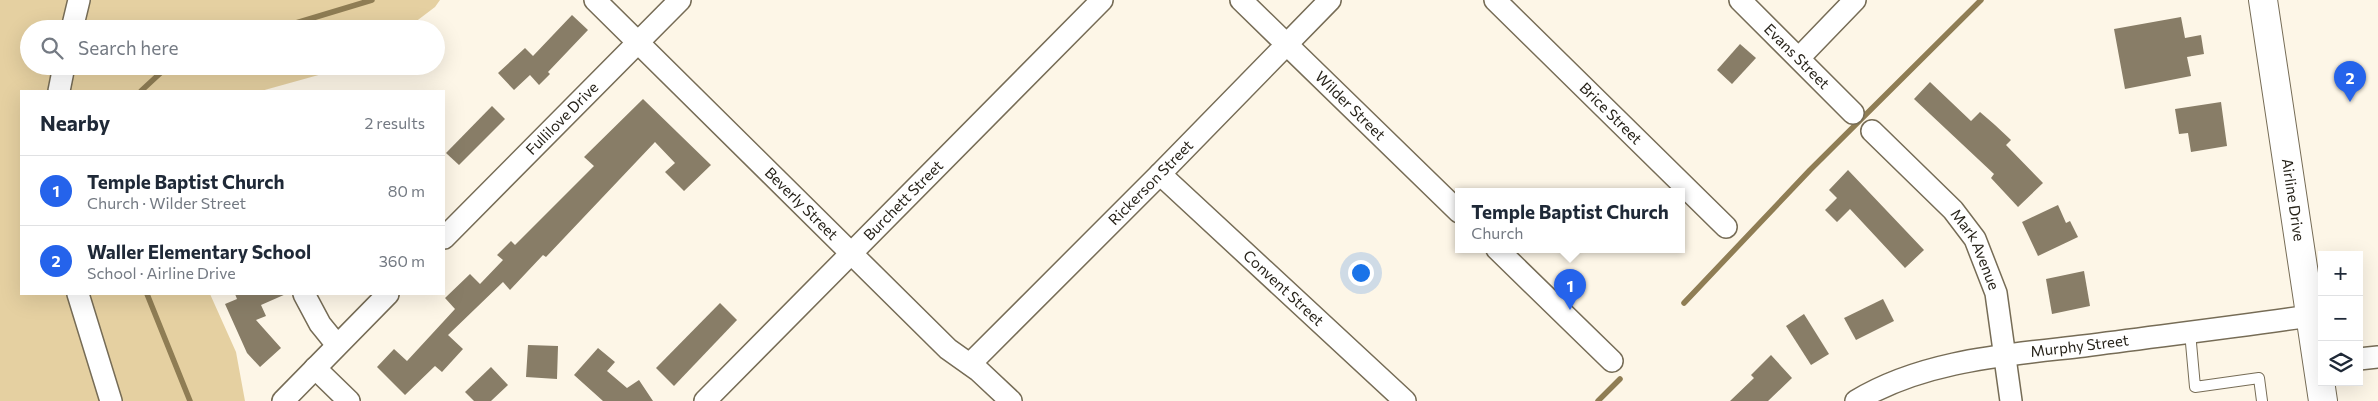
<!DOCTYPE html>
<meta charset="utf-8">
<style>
body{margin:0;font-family:Commissioner,sans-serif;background:#f6f6f7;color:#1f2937}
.controls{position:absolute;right:15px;bottom:15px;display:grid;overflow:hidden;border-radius:0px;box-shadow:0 5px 20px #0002}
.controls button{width:45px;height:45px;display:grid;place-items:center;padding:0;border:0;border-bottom:1px solid #e0e1e3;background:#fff;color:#1f2937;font:25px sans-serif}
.you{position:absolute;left:1360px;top:272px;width:18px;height:18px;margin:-12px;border:4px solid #fff;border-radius:50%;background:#1a73e8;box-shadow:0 0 0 8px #1a73e833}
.badge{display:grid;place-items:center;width:32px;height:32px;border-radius:50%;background:#2563eb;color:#fff;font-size:16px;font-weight:700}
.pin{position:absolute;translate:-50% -41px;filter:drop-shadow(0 1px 2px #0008)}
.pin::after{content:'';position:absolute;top:26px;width:18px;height:15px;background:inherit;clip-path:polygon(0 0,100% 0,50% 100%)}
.popup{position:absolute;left:1455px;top:188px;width:230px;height:65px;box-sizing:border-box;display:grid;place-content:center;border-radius:0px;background:#fff;filter:drop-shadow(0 1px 4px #0005);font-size:16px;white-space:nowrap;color:#747a83}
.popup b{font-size:19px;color:#1f2937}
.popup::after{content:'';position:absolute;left:50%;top:100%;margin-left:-10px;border:10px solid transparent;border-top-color:#fff}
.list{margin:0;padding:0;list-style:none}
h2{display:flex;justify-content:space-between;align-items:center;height:65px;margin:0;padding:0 20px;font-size:21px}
h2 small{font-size:16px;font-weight:400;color:#747a83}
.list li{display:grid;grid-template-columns:32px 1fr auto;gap:15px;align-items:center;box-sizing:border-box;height:70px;padding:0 20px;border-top:1px solid #e0e1e3}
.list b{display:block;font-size:19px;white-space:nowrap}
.list p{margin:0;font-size:16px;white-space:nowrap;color:#747a83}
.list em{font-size:16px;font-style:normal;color:#747a83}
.icon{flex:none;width:28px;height:28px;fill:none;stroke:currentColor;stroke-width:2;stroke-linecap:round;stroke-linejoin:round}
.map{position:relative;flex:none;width:2378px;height:401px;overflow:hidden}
.search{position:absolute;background:#fff;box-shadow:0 5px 20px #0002;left:20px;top:20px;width:425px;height:55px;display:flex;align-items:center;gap:12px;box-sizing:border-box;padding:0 18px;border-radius:28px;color:#747a83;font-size:19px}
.panel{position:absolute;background:#fff;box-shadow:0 5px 20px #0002;left:20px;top:90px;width:425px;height:205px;border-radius:0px}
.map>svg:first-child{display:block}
.green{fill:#e5d0a1}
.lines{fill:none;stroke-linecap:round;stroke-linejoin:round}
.stream{stroke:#8f7d54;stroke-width:5.5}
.building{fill:#887d67}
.service-casing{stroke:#766c56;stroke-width:12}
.minor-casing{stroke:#766c56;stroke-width:24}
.secondary-casing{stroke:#766c56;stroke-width:30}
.service{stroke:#fff;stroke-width:10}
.minor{stroke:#fff;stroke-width:21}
.secondary{stroke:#fff;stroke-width:28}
.labels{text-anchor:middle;stroke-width:4;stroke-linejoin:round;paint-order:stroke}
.street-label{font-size:15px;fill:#27231a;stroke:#fdf6e7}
</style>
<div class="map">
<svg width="2378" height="401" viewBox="0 0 2378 401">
<rect width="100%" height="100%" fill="#fdf6e7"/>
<path class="green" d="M0 0H440L435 7 406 29H29V66H351L261 91H21V294H210L236 352 245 401H0Z"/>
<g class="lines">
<g class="stream">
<path d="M276 29 372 0"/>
<path d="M141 91 168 66"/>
<path d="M147 294 190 401"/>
<path d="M1684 303 1810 170 1981 0"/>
<path d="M1598 401 1620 379"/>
</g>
</g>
<g class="building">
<path d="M572 15 588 30 548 72 550 74 539 85 530 75 514 90 498 73 525 48 533 56Z"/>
<path d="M2181 17 2185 38 2201 35 2204 54 2187 57 2191 76 2125 89 2114 29Z"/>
<path d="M1740 44 1756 58 1732 84 1717 70Z"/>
<path d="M1930 82 1971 121 1980 112 1995 125 2011 140 2006 145 2043 183 2018 207 1991 178 1994 174 1914 99Z"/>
<path d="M643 99 711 165 684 191 665 172 675 163 655 142 546 257 543 255 510 290 503 282 448 335 463 349 442 372 435 366 405 395 377 367 394 349 407 361 455 309 445 298 470 274 480 284 503 260 497 255 511 241 515 245 594 166 584 157Z"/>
<path d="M2221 102 2227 146 2191 152 2188 133 2179 134 2175 109Z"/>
<path d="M492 106 505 119 459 165 446 153Z"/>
<path d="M1848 170 1924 250 1905 268 1850 209 1837 222 1825 210 1837 198 1829 190Z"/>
<path d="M2058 205 2066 223 2070 221 2078 237 2038 256 2022 222Z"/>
<path d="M2084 271 2090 306 2052 314 2046 279Z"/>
<path d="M235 294H286L261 305 266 316 256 320 281 348 260 367 247 353 225 304 237 299Z"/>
<path d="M1883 299 1894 321 1856 340 1844 318Z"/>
<path d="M720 303 737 320 674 386 656 368Z"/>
<path d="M1804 314 1829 354 1811 365 1786 326Z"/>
<path d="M528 345 558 346 557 379 526 377Z"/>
<path d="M598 348 615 362 607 371 627 388 639 380 653 401H603L574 375Z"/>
<path d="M1771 355 1792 378 1768 401H1730L1754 378 1751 375Z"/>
<path d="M491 367 508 385 491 401H474L465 392Z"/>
</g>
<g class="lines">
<defs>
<path id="service" d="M2190 332 2195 387 2259 378 2262 401"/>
<g id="minor">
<path id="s1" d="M595 0 948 349 979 371 1011 401"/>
<path id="s2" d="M1241 0 1459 212"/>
<path id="s3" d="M1495 0 1726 227"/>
<path id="s4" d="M1740 0 1853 113"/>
<path d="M72 29 79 0"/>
<path d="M1799 58 1855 0"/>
<path d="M59 91 64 66"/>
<path id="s5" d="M1872 131 1953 210 1975 239 1996 293 2011 401"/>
<path id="s6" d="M1160 174 1405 401"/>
<path id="s7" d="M444 238 680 0"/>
<path d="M1497 249 1612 361"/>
<path d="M78 294 111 401"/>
<path d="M304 294 320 324 337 345"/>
<path d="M2359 359 2378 357"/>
<path id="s8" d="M970 364 1160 174 1330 0"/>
<path d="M315 368 349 401"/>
<path d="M283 401 388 294"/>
<path id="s9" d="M705 401 1102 0"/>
<path id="s10" d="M1856 401C1924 360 2007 355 2084 346 2159 336 2235 327 2310 316"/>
</g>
<g id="secondary">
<path id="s11" d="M2263 0 2323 401"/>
</g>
</defs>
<use href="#service" class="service-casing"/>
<use href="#minor" class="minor-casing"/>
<use href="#secondary" class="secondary-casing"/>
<use href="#service" class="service"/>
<use href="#minor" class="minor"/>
<use href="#secondary" class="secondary"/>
</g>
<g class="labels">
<g class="street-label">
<text dy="5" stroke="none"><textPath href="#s4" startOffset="80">Evans Street</textPath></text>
<text dy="5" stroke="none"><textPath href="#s2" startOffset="152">Wilder Street</textPath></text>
<text dy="5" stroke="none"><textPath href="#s3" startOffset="162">Brice Street</textPath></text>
<text dy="5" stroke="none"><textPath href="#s7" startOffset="168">Fullilove Drive</textPath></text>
<text dy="5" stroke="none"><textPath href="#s8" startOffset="256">Rickerson Street</textPath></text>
<text dy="5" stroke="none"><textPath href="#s9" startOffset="282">Burchett Street</textPath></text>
<text dy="5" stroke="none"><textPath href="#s11" startOffset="202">Airline Drive</textPath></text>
<text dy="5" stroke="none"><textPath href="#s1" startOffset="290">Beverly Street</textPath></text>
<text dy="5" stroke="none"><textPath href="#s5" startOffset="159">Mark Avenue</textPath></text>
<text dy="5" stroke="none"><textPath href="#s6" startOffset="168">Convent Street</textPath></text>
<text dy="5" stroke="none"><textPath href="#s10" startOffset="232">Murphy Street</textPath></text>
</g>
</g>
</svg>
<div class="controls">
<button>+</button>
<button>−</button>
<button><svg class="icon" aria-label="layers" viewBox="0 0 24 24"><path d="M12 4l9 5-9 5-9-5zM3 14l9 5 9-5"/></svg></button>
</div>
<div class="you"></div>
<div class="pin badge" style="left:1570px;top:310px">1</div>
<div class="popup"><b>Temple Baptist Church</b>Church</div>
<div class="pin badge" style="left:2350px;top:102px">2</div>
<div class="search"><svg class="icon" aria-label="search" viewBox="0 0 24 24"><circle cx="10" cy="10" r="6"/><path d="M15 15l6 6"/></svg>Search here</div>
<section class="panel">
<h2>Nearby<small>2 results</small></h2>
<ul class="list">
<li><span class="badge">1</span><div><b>Temple Baptist Church</b><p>Church · Wilder Street</p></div><em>80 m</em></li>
<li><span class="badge">2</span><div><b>Waller Elementary School</b><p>School · Airline Drive</p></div><em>360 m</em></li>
</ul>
</section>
</div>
